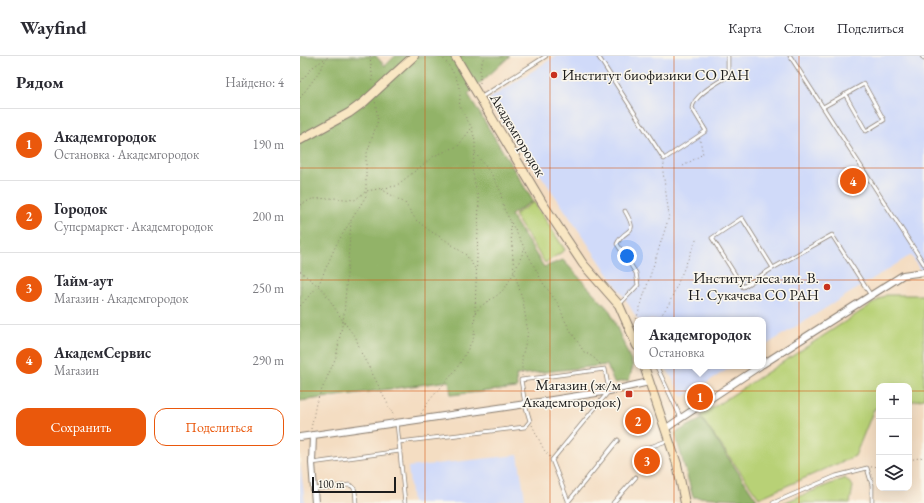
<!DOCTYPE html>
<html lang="ru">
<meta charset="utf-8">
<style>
body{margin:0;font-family:"EB Garamond",serif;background:#f2f2f3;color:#2b2b33}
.controls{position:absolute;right:12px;bottom:12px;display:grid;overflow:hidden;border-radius:8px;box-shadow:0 4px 16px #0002}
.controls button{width:36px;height:36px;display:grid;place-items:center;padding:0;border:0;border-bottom:1px solid #e1e1e2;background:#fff;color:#2b2b33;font:20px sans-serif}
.scale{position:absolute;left:12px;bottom:10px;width:84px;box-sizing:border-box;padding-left:4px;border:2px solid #1c1c1c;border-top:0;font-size:11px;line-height:14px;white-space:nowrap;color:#1c1c1c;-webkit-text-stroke:3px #fbf7ec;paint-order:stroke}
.you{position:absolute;left:327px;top:200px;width:14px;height:14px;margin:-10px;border:3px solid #fff;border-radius:50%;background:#1a73e8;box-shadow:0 0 0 6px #1a73e833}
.badge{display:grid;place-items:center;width:26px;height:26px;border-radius:50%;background:#ea580c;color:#fff;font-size:13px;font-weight:700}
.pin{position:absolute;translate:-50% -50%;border:2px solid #fff;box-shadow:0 1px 4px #0006}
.popup{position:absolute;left:334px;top:261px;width:132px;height:52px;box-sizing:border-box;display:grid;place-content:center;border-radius:8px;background:#fff;filter:drop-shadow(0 1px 3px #0005);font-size:13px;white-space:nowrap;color:#7c7c81}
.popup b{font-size:15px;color:#2b2b33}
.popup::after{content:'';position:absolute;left:50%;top:100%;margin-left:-8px;border:8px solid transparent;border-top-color:#fff}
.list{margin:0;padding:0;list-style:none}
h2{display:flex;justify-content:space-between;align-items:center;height:52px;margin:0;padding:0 16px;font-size:17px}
h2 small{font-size:13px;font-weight:400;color:#7c7c81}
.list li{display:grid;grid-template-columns:26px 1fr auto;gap:12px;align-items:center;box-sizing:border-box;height:72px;padding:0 16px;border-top:1px solid #e1e1e2}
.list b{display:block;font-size:15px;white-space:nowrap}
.list p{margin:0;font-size:13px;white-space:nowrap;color:#7c7c81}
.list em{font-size:13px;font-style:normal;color:#7c7c81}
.actions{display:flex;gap:8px;padding:12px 16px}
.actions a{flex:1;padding:9px 0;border:1px solid #ea580c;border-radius:12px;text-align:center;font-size:14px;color:#ea580c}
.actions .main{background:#ea580c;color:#fff}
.icon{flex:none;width:22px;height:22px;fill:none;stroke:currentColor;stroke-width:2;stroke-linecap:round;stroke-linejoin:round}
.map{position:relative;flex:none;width:624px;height:447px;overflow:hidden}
header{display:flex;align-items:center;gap:24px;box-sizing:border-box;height:56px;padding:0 20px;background:#fff;border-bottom:1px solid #e1e1e2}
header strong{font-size:19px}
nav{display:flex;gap:22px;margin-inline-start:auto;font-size:14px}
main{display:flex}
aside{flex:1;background:#fff}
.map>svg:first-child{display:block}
.built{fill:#d0daf9}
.green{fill:#b8d176;stroke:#6a7649}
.forest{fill:#92b367;stroke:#576842}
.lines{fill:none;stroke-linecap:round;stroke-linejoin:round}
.lane-casing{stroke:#887c6f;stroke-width:4.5}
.street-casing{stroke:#887c6f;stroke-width:8}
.secondary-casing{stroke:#887c6f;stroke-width:10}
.path{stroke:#887c6f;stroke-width:1;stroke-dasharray:1 3;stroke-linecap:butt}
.lane{stroke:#fff;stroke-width:3}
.street{stroke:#fff;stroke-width:6}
.secondary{stroke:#f9e7c3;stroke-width:8}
.grid{fill:none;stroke:#d4530e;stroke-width:1;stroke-opacity:0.55}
.poi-dot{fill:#c8321e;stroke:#fbf7ec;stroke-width:1.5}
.labels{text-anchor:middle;stroke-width:3;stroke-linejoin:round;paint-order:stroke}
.poi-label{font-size:15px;fill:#1c1c1c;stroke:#fbf7ec;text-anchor:end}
.street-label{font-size:15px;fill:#1c1c1c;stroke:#fbf7ec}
</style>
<header>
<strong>Wayfind</strong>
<nav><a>Карта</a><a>Слои</a><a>Поделиться</a></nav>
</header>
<main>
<aside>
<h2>Рядом<small>Найдено: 4</small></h2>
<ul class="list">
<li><span class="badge">1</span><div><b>Академгородок</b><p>Остановка · Академгородок</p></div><em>190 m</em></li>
<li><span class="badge">2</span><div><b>Городок</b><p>Супермаркет · Академгородок</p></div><em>200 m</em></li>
<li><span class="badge">3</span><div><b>Тайм-аут</b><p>Магазин · Академгородок</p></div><em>250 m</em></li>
<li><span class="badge">4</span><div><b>АкадемСервис</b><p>Магазин</p></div><em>290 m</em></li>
</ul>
<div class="actions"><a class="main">Сохранить</a><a>Поделиться</a></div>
</aside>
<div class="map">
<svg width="624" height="447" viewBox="0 0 624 447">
<rect width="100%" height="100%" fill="#fbf7ec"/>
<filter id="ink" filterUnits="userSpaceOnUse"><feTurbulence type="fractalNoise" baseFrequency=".025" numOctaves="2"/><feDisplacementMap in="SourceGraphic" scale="8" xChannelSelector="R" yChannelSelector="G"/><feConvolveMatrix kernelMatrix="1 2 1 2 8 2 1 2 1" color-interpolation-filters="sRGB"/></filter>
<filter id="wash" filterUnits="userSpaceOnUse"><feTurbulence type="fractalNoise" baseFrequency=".012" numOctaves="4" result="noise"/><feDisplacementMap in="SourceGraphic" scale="16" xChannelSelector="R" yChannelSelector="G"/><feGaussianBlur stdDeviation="0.9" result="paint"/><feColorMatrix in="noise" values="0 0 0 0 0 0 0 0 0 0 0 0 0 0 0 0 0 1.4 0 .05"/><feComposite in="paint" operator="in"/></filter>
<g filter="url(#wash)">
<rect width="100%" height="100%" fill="#f4ddc2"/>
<g class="built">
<path d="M256 0H624V221L611 199 463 291V264H338L326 244 189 43Z"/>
<path d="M365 310H433L383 341Z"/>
<path d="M218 399 225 443 187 447H112L108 411Z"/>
<path d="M0 406 5 447H0Z"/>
</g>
<g class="green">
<path d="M234 146 265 194 245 207 214 159Z"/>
<path d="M586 239H624V343L609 346V330H579V352L574 353 555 400 459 442 400 360Z"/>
<path d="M545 422 553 430 550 447H483Z"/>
</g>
<g class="forest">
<path d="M0 0H76L85 10 95 0H210L168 38 233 145 211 159 244 211 263 204 310 255 333 310 329 324 314 327 307 309 216 319 217 332 151 339 149 325 0 345Z"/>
<path d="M402 363 457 444 393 441 375 377Z"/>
</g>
</g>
<g filter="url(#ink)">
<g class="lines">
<defs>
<g id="lane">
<path d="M298 0 364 103 406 75 392 52C394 39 417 27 428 20V0"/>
<path d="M490 0 624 208"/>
<path d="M622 0 624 3"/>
<path d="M180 42 246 0"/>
<path d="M523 51 564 28 584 64 566 75 545 38"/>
<path d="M473 212 442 162 412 182 443 231 473 212 532 179 570 238"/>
<path d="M319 249 338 229 336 217 317 188C325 170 340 181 325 155"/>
<path d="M355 310 357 311 381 362"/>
<path d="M97 367 105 447"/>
<path d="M99 386 225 371 230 365 225 348 221 324 305 313 309 335 252 404 269 447"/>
<path d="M342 394 369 384"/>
<path d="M12 407 100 395"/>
<path d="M14 433 49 429C57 430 55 440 56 447"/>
<path d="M268 446 318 384"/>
<path d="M313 447 336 421"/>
<path d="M473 447 536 420 567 412 572 429V447"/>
</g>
<g id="street">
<path d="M463 308 603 219 624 216"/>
<path d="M365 373 381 362 460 310"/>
<path d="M13 379 12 407 15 447"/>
<path d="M0 381 233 347 309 335 349 326"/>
</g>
<g id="secondary">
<path d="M155 0 243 148 283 208 319 249 337 290"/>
<path d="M0 84 49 57 64 46 114 0"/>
<path d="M344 310 377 408 385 447"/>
</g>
</defs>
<use href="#lane" class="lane-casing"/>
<use href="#street" class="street-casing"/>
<use href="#secondary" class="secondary-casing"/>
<g class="path">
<path d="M70 0 73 27"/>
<path d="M0 26 13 11 26 2"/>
<path d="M180 27V13L184 0"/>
<path d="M0 42 17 19 28 0"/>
<path d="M175 97 192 119 200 134 204 153 243 227 259 249 264 263 272 277 284 296 293 301 301 309"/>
<path d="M383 110 403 98 400 84"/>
<path d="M81 133 105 147 116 164 130 175 144 183 166 199 176 214"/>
<path d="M0 149 12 143 34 142 55 144 66 135 96 130 134 100 158 90 171 73"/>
<path d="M210 166 214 215 223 245 228 277 222 301V320"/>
<path d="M0 215 24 235 43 265 56 282 62 299 71 315 95 362"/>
<path d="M0 250 18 230 36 189 66 140V100L78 64 75 44"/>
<path d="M175 257C184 245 193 244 202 235 208 230 222 201 224 193"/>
<path d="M358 264 369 248 397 182"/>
<path d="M335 267 368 164 369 159 363 116 364 107"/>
<path d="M121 358C129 342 143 330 154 316 162 305 168 293 174 281L179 147 172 113 175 97V85L172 72 159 50C163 30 154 15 141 0"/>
<path d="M232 369 244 394 250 401"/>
<path d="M11 373 16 347 36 301 44 259 51 166"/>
<path d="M609 404 624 401"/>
<path d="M571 411 579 410"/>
</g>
<use href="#lane" class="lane"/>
<use href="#street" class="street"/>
<use href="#secondary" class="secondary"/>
</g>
</g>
<path class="grid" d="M125 0V447M250 0V447M374 0V447M499 0V447M0 112H624M0 224H624M0 335H579M609 335H624"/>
<g class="poi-dot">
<circle cx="254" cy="19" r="4"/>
<circle cx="527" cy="231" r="4"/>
<rect x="325" y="334" width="8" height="8" rx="2"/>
</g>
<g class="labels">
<g class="poi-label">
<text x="262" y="24" text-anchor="start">Институт биофизики СО РАН</text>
<text x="519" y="227">Институт леса им. В.<tspan x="519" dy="17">Н. Сукачева СО РАН</tspan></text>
<text x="321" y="334">Магазин (ж/м<tspan x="321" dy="17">Академгородок)</tspan></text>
</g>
<g class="street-label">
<text transform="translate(218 79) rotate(59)" y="5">Академгородок</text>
</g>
</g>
</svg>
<div class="controls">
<button>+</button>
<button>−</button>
<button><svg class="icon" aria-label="layers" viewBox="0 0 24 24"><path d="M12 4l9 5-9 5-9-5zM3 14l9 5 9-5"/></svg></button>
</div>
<div class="scale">100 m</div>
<div class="you"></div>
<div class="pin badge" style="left:400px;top:341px">1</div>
<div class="popup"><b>Академгородок</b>Остановка</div>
<div class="pin badge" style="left:338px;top:365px">2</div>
<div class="pin badge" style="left:347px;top:405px">3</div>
<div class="pin badge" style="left:553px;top:125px">4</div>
</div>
</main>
